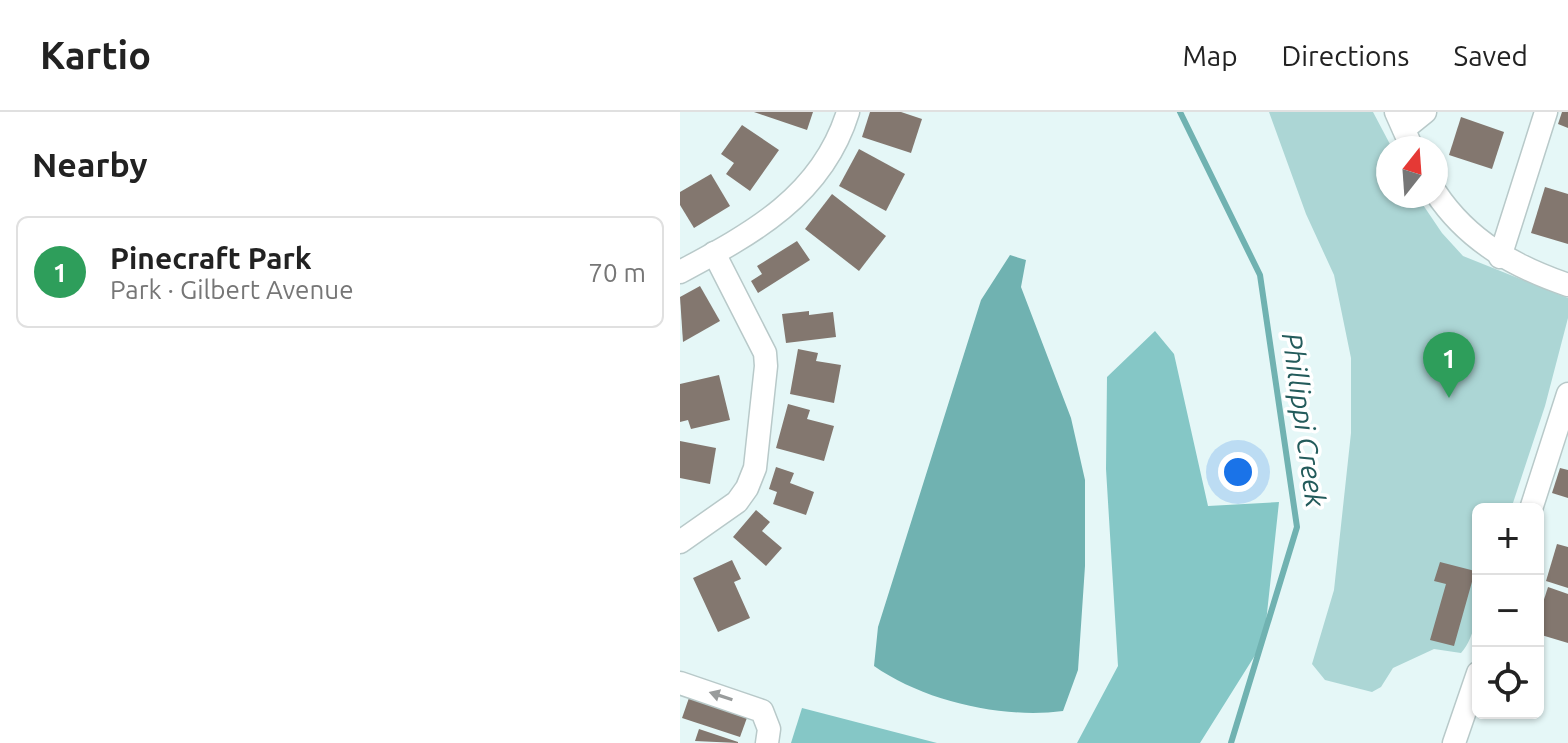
<!DOCTYPE html>
<meta charset="utf-8">
<style>
body{margin:0;font-family:Ubuntu,sans-serif;background:#f2f2f2;color:#222}
.controls{position:absolute;right:24px;bottom:24px;display:grid;overflow:hidden;border-radius:12px;box-shadow:0 2px 6px #0004}
.controls button{width:72px;height:72px;display:grid;place-items:center;padding:0;border:0;border-bottom:2px solid #e0e0e0;background:#fff;color:#222;font:40px sans-serif}
.compass{position:absolute;left:696px;top:24px;width:72px;height:72px;border-radius:50%;background:#fff;box-shadow:0 2px 6px #0004;rotate:17deg}
.you{position:absolute;left:558px;top:360px;width:28px;height:28px;margin:-20px;border:6px solid #fff;border-radius:50%;background:#1a73e8;box-shadow:0 0 0 12px #1a73e833}
.badge{display:grid;place-items:center;width:52px;height:52px;border-radius:50%;background:#1a73e8;color:#fff;font-size:26px;font-weight:700}
.pin{position:absolute;translate:-50% -66px;filter:drop-shadow(0 2px 4px #0008)}
.pin::after{content:'';position:absolute;top:42px;width:28px;height:24px;background:inherit;clip-path:polygon(0 0,100% 0,50% 100%)}
.list{margin:0;padding:0;list-style:none}
h2{display:flex;justify-content:space-between;align-items:center;height:104px;margin:0;padding:0 32px;font-size:34px}
h2 small{font-size:26px;font-weight:400;color:#767676}
.list li{display:grid;grid-template-columns:52px 1fr auto;gap:24px;align-items:center;box-sizing:border-box;height:112px;margin:0 16px 16px;padding:0 16px;border:2px solid #e0e0e0;border-radius:12px}
.list b{display:block;font-size:30px;white-space:nowrap}
.list p{margin:0;font-size:26px;white-space:nowrap;color:#767676}
.list em{font-size:26px;font-style:normal;color:#767676}
.icon{flex:none;width:44px;height:44px;fill:none;stroke:currentColor;stroke-width:2;stroke-linecap:round;stroke-linejoin:round}
.map{position:relative;flex:none;width:888px;height:631px;overflow:hidden}
header{display:flex;align-items:center;gap:48px;box-sizing:border-box;height:112px;padding:0 40px;background:#fff;border-bottom:2px solid #e0e0e0}
header strong{font-size:38px}
nav{display:flex;gap:44px;margin-inline-start:auto;font-size:28px}
main{display:flex}
aside{flex:1;background:#fff}
.map>svg:first-child{display:block}
.green{fill:#acd6d5}
.forest{fill:#85c7c6}
.water{fill:#70b2b1}
.lines{fill:none;stroke-linecap:round;stroke-linejoin:round}
.stream{stroke:#70b2b1;stroke-width:6}
.building{fill:#83776f}
.street-casing{stroke:#b8c9c9;stroke-width:25}
.street{stroke:#fff;stroke-width:22}
.oneway{fill:#999c9c}
.labels{text-anchor:middle;stroke-width:7;stroke-linejoin:round;paint-order:stroke}
.water-label{font-size:28px;font-style:italic;fill:#235b5b;stroke:#fff}
</style>
<header>
<strong>Kartio</strong>
<nav><a>Map</a><a>Directions</a><a>Saved</a></nav>
</header>
<main>
<aside>
<h2>Nearby<small></small></h2>
<ul class="list">
<li><span class="badge" style="background:#2e9e5b">1</span><div><b>Pinecraft Park</b><p>Park · Gilbert Avenue</p></div><em>70 m</em></li>
</ul>
</aside>
<div class="map">
<svg width="888" height="631" viewBox="0 0 888 631">
<rect width="100%" height="100%" fill="#e5f7f7"/>
<path class="green" d="M589 0H693L712 36H708V84H737L762 121 783 144 888 186V206L865 294 831 397H798C798 435 808 511 781 541L754 537 713 556 701 575 692 580 645 568 632 552 654 478 671 321V246L654 163 626 102Z"/>
<g class="forest">
<path d="M475 219 494 242 528 394 599 390 584 529 520 631H397L438 554 426 357 427 265Z"/>
<path d="M122 596 257 631H111Z"/>
</g>
<path class="water" d="M330 143 346 148 341 175 391 306 405 368V454L398 558 383 599C322 607 244 589 194 554L198 515 301 188Z"/>
<g class="lines">
<path class="stream" d="M500 0 580 163 617 415 551 631"/>
</g>
<g class="building">
<path d="M74 0H133L127 18Z"/>
<path d="M190 0H221L242 7 231 41 182 25Z"/>
<path d="M882 0H888V16L878 12Z"/>
<path d="M781 5 824 20 812 57 769 43Z"/>
<path d="M62 13 99 38 70 79 46 62 54 51 41 42Z"/>
<path d="M179 37 225 62 206 99 159 74Z"/>
<path d="M31 62 50 94 14 116 0 93V80Z"/>
<path d="M865 75 888 82V132L851 121Z"/>
<path d="M152 82 206 124 179 159 125 117Z"/>
<path d="M117 129 130 148 78 181 71 169 82 162 77 154Z"/>
<path d="M20 174 40 209 3 230 0 185Z"/>
<path d="M129 199V203L153 200 156 225 106 231 102 202Z"/>
<path d="M118 237 138 241 136 249 161 253 154 291 110 282Z"/>
<path d="M39 263 50 308 11 317 8 308 0 310V272Z"/>
<path d="M108 292 130 298 127 307 154 314 144 349 96 336Z"/>
<path d="M0 329 36 336 30 372 0 366Z"/>
<path d="M96 355 114 361 110 371 134 380 126 403 93 392 97 380 89 377Z"/>
<path d="M880 356 888 358V386L872 381Z"/>
<path d="M76 398 90 410 82 419 102 436 86 454 53 425Z"/>
<path d="M877 432 888 435V476L866 469Z"/>
<path d="M52 448 61 467 54 470 70 506 38 520 13 466Z"/>
<path d="M760 450 795 459 774 534 750 528 766 472 754 469Z"/>
<path d="M868 475 888 482V531L858 522V506Z"/>
<path d="M10 583 68 603 60 625 2 606Z"/>
<path d="M19 617 58 630V631L15 629Z"/>
</g>
<g class="lines">
<defs>
<g id="street">
<path d="M716 0 732 36"/>
<path d="M724 17 745 0"/>
<path d="M756 81C788 129 835 155 888 173"/>
<path d="M820 145 866 0"/>
<path d="M0 160C73 121 142 84 168 0"/>
<path d="M851 397 888 282"/>
<path d="M0 430 57 390 67 376 75 356 86 254 85 241 34 141"/>
<path d="M0 571 82 599 89 617 87 631"/>
<path d="M774 631 798 561"/>
</g>
</defs>
<use href="#street" class="street-casing"/>
<use href="#street" class="street"/>
</g>
<defs><path id="oneway-solid" d="M-6-.8H1V-3.2L6.5 0L1 3.2V.8H-6Z" transform="scale(2)"/></defs>
<use class="oneway" href="#oneway-solid" transform="translate(41 584) rotate(-162)"/>
<g class="labels">
<g class="water-label">
<text transform="translate(624 308) rotate(82)" y="10">Phillippi Creek</text>
</g>
</g>
</svg>
<div class="controls">
<button>+</button>
<button>−</button>
<button><svg class="icon" aria-label="locate" viewBox="0 0 24 24"><circle cx="12" cy="12" r="6"/><path d="M12 2v4M12 18v4M2 12h4M18 12h4"/></svg></button>
</div>
<svg class="compass" viewBox="-18 -18 36 36"><path d="M0-13l5 13h-10z" fill="#e53935"/><path d="M0 13l5-13h-10z" fill="#767676"/></svg>
<div class="you"></div>
<div class="pin badge" style="left:769px;top:286px;background:#2e9e5b">1</div>
</div>
</main>
